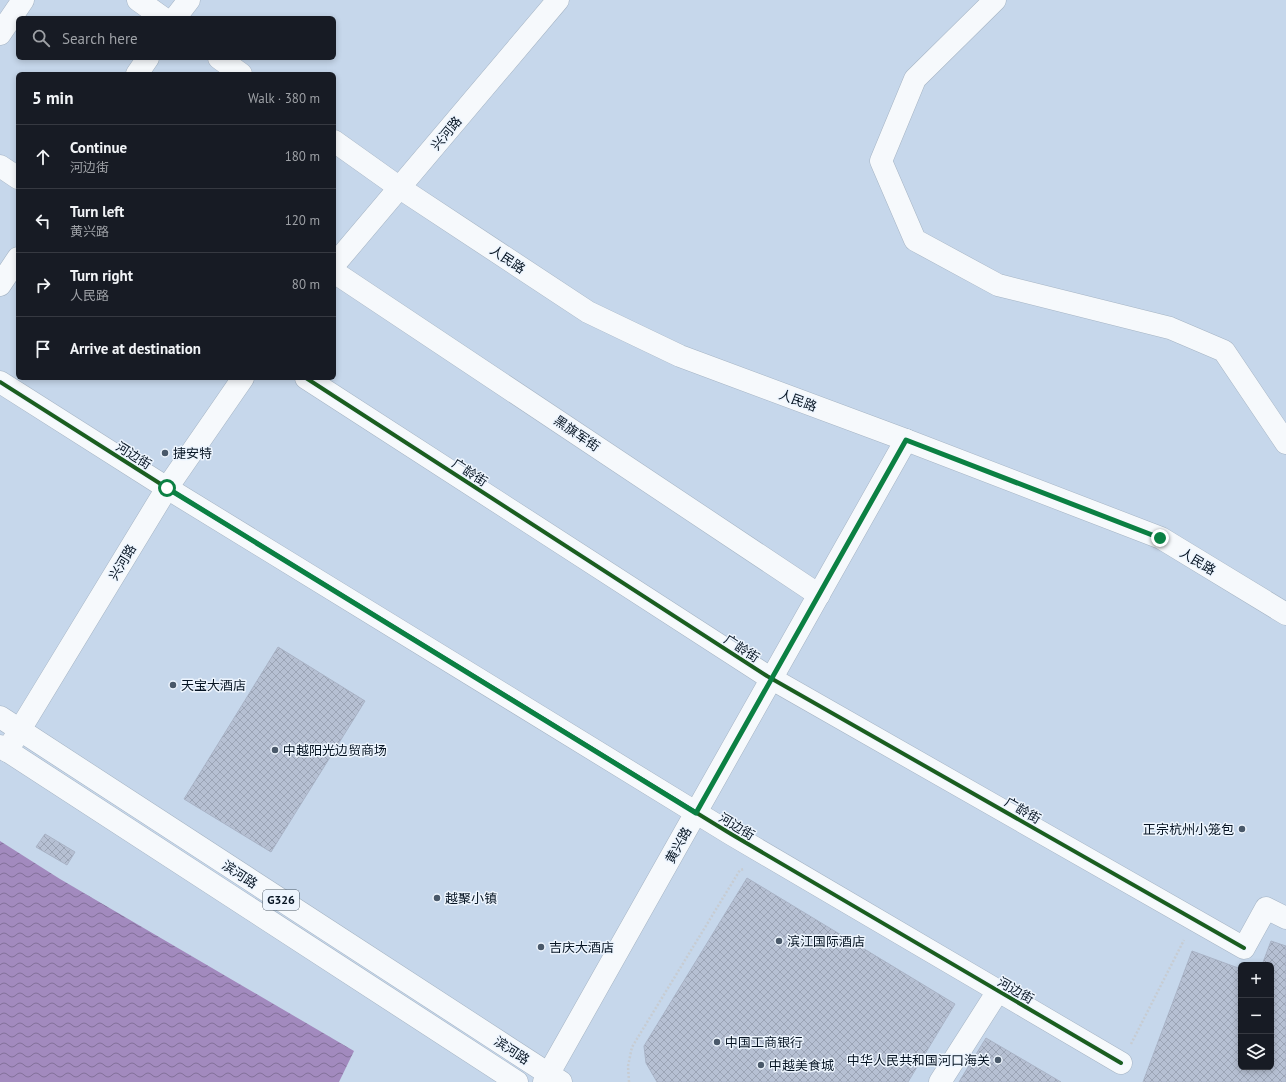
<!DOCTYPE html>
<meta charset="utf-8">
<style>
body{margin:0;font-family:"PT Sans","Noto Sans SC",sans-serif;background:#20242c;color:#f1f3f6}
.controls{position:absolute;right:12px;bottom:12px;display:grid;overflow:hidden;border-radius:6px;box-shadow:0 2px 6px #0003}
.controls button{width:36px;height:36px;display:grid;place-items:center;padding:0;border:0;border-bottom:1px solid #363941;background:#171b24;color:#f1f3f6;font:20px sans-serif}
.stop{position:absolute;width:12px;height:12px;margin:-9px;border:3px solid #0b8043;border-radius:50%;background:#fff}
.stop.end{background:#0b8043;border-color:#fff;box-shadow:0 1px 4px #0008}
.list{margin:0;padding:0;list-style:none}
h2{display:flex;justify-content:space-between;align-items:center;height:52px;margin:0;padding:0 16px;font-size:17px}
h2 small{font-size:13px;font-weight:400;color:#9ea1a6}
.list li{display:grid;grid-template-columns:26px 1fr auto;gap:12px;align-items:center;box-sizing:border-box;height:64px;padding:0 16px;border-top:1px solid #363941}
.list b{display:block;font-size:15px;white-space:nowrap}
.list p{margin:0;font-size:13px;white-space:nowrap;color:#9ea1a6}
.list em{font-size:13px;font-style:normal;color:#9ea1a6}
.icon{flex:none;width:22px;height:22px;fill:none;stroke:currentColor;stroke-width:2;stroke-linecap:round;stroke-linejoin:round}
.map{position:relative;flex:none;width:1286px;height:1082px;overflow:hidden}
.search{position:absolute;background:#171b24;box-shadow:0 2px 6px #0003;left:16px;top:16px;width:320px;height:44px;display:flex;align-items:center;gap:10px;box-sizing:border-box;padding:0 14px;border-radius:6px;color:#9ea1a6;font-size:15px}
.panel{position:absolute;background:#171b24;box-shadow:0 2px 6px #0003;left:16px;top:72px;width:320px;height:308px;border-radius:6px}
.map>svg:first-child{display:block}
.water{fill:url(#water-waves)}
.building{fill:url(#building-cross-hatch);stroke:#a9b3c6}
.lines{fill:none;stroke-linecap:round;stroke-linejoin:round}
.minor-casing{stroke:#a5b4c4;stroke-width:23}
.highway-casing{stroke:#a5b4c4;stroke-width:23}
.path{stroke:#c7ccd2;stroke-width:2.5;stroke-dasharray:2 2;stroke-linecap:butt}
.minor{stroke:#f6f9fc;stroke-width:22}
.highway{stroke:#f6f9fc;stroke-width:22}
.cycleway-casing{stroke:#edf5fe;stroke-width:6}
.cycleway{stroke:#1b5e20;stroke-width:4}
.route{stroke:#0b8043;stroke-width:5}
.poi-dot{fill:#495869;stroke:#edf5fe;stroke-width:1.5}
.labels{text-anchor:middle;stroke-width:3;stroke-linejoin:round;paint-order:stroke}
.shield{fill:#edf5fe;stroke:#4b5865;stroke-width:1}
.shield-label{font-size:12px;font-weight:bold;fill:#061423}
.street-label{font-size:13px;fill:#061423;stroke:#edf5fe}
.poi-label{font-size:13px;fill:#061423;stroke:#edf5fe;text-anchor:start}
</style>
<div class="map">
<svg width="1286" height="1082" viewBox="0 0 1286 1082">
<defs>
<pattern id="water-waves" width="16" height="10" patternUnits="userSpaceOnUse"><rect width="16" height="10" fill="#a28abe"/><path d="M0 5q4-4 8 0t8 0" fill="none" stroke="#82709a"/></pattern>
<pattern id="building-cross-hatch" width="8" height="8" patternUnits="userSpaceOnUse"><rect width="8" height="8" fill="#b6c0d3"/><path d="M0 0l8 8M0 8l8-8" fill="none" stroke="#9ba4b5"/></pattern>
</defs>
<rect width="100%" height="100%" fill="#c6d7eb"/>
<path class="water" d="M0 841 60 879 354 1051 339 1082H0Z"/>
<g class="building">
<path d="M278 647 365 701 271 852 184 799Z"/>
<path d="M45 834 75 852 67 865 36 847Z"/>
<path d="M747 878 955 1004 908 1082H657L646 1063 644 1046Z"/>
<path d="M1271 941 1286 946V1082H1143L1192 951 1241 969V1067H1271V965H1262Z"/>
<path d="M986 1038 1061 1082H959Z"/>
</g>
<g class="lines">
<defs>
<g id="minor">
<path d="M138 0 163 18"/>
<path d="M995 0 915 79 881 161 915 240 998 285 1170 328 1224 351 1286 443"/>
<path d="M175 18 189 0"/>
<path d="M0 34 23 0"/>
<path d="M219 58 241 74"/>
<path d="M137 74 148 58"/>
<path d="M334 141 400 188 588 312 680 356 906 440 1161 538 1286 614"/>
<path d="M0 166 18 178"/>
<path d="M334 265 558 0"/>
<path d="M334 272 819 595"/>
<path d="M0 285 18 258"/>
<path d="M306 378 767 676 1244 948 1266 908 1286 918"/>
<path d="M0 382 167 488 731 834 1121 1063"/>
<path d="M7 751 167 488 243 378"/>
<path d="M544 1082 906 440"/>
<path d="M940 1082 998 991"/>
</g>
<g id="highway">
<path d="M0 717 561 1082"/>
<path d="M0 746 517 1082"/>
</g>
</defs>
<use href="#minor" class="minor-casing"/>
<use href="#highway" class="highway-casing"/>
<g class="path">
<path d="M1131 1044 1184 940"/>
<path d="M629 1082 628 1066 632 1047 740 870 744 869"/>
</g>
<use href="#minor" class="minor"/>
<use href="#highway" class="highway"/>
<defs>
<g id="cycleway">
<path d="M306 378 767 676 1244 948"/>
<path d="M0 382 167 488 731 834 1121 1063"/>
</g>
</defs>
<use href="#cycleway" class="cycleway-casing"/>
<use href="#cycleway" class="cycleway"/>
</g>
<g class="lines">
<path class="route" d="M167 488 696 813 906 440 1160 538"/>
</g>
<g class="poi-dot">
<circle cx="165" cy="453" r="4"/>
<circle cx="173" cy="685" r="4"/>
<circle cx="275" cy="750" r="4"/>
<circle cx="1242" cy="829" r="4"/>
<circle cx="437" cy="898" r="4"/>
<circle cx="779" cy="941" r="4"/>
<circle cx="541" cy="947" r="4"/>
<circle cx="717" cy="1042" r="4"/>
<circle cx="998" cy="1060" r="4"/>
<circle cx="761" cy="1065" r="4"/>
</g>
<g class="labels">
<rect class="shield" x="263" y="890" width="36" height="20" rx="3"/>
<g class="shield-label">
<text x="281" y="904">G326</text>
</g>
<g class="street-label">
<text transform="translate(446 133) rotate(-50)" y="5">兴河路</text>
<text transform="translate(508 259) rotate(34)" y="5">人民路</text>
<text transform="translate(798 400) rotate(20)" y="5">人民路</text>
<text transform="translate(577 433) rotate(34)" y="5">黑旗军街</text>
<text transform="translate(134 455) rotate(32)" y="5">河边街</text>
<text transform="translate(470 472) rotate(33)" y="5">广龄街</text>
<text transform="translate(1198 561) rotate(31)" y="5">人民路</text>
<text transform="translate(122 562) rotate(-59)" y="5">兴河路</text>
<text transform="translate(742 648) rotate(33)" y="5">广龄街</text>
<text transform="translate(1023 810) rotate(30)" y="5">广龄街</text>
<text transform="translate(737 826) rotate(31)" y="5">河边街</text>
<text transform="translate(678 845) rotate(-61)" y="5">黄兴路</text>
<text transform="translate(240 874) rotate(33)" y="5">滨河路</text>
<text transform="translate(1016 990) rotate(30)" y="5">河边街</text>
<text transform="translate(512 1050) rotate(33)" y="5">滨河路</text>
</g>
<g class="poi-label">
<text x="173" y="458">捷安特</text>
<text x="181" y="690">天宝大酒店</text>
<text x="283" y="755">中越阳光边贸商场</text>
<text x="1234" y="834" text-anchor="end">正宗杭州小笼包</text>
<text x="445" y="903">越聚小镇</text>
<text x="787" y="946">滨江国际酒店</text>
<text x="549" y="952">吉庆大酒店</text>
<text x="725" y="1047">中国工商银行</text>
<text x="990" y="1065" text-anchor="end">中华人民共和国河口海关</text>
<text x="769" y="1070">中越美食城</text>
</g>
</g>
</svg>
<div class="controls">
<button>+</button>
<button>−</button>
<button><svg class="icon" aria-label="layers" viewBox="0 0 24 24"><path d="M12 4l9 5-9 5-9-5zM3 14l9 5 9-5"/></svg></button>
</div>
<div class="stop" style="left:167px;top:488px"></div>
<div class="stop end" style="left:1160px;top:538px"></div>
<div class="search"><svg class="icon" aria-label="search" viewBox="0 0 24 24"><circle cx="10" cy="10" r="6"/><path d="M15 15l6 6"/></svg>Search here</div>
<section class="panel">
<h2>5 min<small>Walk · 380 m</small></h2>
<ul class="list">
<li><svg class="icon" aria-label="ahead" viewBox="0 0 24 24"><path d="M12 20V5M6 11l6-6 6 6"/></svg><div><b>Continue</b><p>河边街</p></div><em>180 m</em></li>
<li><svg class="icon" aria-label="left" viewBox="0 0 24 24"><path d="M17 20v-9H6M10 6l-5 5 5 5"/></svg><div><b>Turn left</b><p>黄兴路</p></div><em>120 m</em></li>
<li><svg class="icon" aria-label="right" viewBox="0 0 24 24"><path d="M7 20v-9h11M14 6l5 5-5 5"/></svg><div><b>Turn right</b><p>人民路</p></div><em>80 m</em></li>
<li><svg class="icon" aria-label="arrive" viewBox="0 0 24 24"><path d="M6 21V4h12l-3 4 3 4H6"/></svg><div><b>Arrive at destination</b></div></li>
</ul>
</section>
</div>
